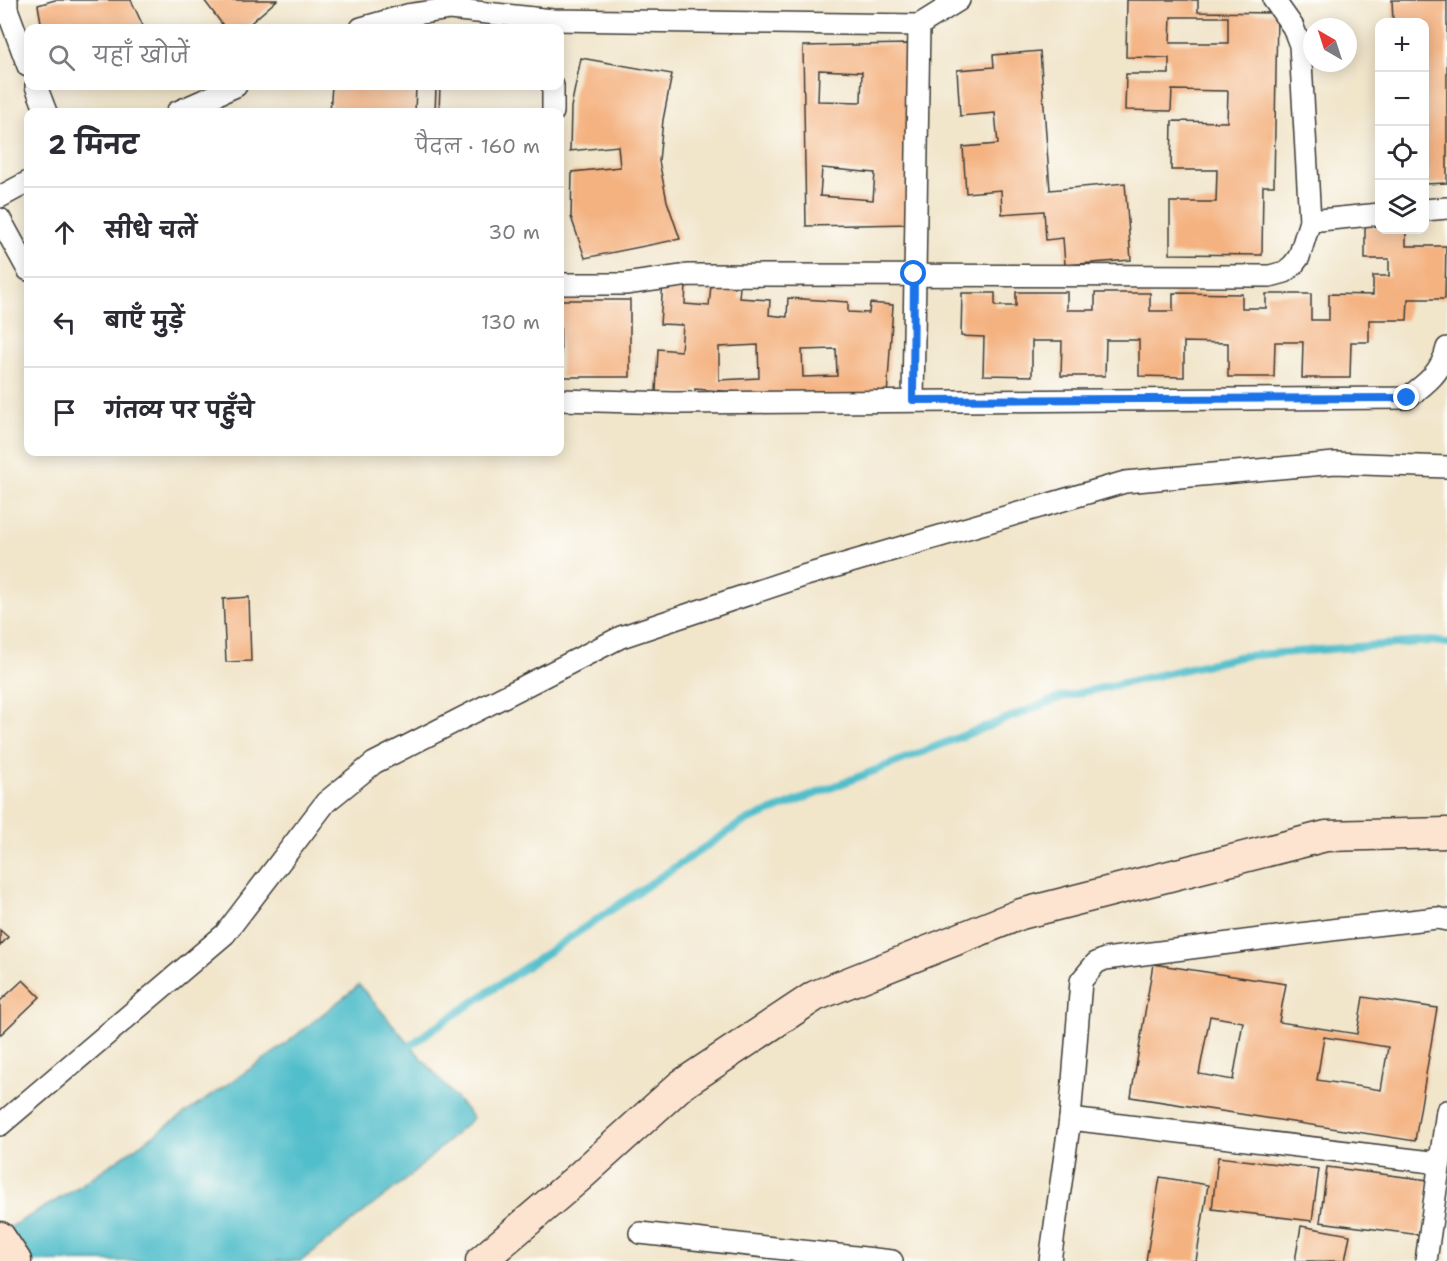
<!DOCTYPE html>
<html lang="hi">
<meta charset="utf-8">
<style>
body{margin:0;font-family:"Shantell Sans","Playpen Sans Deva",sans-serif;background:#f7f7f7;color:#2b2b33}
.controls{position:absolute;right:18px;top:18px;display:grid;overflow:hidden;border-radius:12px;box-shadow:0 3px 15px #0003}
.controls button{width:54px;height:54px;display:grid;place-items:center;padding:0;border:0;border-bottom:2px solid #e1e1e2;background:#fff;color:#2b2b33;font:30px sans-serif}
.compass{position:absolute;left:1303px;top:18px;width:54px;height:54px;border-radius:50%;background:#fff;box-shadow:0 3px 15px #0003;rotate:321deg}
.stop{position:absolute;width:18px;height:18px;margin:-14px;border:4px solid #1a73e8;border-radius:50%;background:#fff}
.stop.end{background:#1a73e8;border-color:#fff;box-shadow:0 2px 6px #0008}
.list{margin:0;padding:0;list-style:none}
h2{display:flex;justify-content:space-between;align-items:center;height:78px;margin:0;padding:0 24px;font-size:26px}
h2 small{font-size:20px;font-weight:400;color:#7c7c81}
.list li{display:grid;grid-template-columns:39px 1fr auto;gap:18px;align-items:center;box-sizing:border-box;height:90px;padding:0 24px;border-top:2px solid #e1e1e2}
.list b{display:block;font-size:22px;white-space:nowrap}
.list em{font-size:20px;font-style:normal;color:#7c7c81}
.icon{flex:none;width:33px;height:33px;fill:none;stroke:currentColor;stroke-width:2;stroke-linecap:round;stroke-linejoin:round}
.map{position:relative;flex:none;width:1447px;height:1261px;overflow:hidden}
.search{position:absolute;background:#fff;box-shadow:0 3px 15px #0003;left:24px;top:24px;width:540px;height:66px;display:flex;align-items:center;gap:15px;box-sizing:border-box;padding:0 21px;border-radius:12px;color:#7c7c81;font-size:22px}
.panel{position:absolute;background:#fff;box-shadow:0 3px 15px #0003;left:24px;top:108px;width:540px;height:348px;border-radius:12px}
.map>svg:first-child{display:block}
.water{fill:#51becb;stroke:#366d74;stroke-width:1.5}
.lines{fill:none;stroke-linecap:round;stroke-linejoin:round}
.stream{stroke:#51becb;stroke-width:8}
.building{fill:#f4b281;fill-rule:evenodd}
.street-casing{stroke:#3c3a36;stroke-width:24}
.secondary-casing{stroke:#3c3a36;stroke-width:33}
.street{stroke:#fff;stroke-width:21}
.secondary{stroke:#fde4d0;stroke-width:30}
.route{stroke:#1a73e8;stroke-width:8}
</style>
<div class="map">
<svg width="1447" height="1261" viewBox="0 0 1447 1261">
<rect width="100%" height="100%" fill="#fdfcf7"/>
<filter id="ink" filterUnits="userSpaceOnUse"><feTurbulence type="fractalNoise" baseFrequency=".0167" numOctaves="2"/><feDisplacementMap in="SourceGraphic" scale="12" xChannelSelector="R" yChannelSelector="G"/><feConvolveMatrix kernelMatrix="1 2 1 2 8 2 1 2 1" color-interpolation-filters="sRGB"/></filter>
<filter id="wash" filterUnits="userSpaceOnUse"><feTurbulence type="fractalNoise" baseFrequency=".008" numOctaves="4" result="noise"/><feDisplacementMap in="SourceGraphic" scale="24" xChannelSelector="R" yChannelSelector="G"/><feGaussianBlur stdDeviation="1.35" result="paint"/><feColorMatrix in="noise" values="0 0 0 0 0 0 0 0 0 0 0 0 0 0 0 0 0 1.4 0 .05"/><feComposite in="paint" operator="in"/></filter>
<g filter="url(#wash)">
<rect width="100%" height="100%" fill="#f1e5ca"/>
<path class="water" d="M359 985 473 1118 409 1177 301 1261H0V1233L69 1193 279 1049Z"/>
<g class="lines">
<path class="stream" d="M405 1050 430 1031 741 823 1062 697 1243 656 1432 641 1447 643"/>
</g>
<g id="blocks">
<g class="building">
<path d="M55 0H131L144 28H42L38 5Z"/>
<path d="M204 0H277L245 28H225Z"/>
<path d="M1127 0H1198V12L1277 13 1274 186H1263L1262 255 1170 254V202H1216L1217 170H1171L1172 121 1227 122 1228 91 1172 90 1171 111 1125 110 1126 74H1169V58L1126 57ZM1171 17H1228V43H1170Z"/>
<path d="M1392 0H1447V183L1424 184V22H1393Z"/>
<path d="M908 44 911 224 806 226 803 46ZM819 70 862 72 861 102 818 101ZM822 168 875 173 873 200 820 196Z"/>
<path d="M1040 51 1050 190 1125 183 1131 260 1065 265 1063 238 1046 240 1044 211 1002 214 1001 190 966 193 963 147 998 144 995 113 960 116 957 70 994 67 993 55Z"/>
<path d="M581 58 672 74 663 120 659 161 667 201 680 239 585 258 571 217 572 172 620 167 618 146 570 151 571 107Z"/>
<path d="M332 86H416L415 112H330Z"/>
<path d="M424 86H440L439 112H435L436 88 424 87Z"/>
<path d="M1365 226H1380V230H1406V246H1446L1445 299H1408L1407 320H1369V342H1351L1350 378H1302L1303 342H1275L1274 377H1228V343L1184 342V377L1139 376V340H1106L1105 376H1061L1062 341H1032V376L983 375 984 337 961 336 962 293H995V306H1016V292H1067V310H1095V293H1150V311H1173V293L1242 294V308H1266V294H1311V320H1329V294L1373 295V276H1389V259H1365Z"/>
<path d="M663 282 686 284 685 304 709 306 711 285 740 287 739 298 770 300 769 315 787 317 788 298 848 302V312L869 313 870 303 893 305 887 396 813 397 695 389V394L656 392 658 349 681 351 683 325 660 324ZM758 345 759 378 719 380V347ZM836 349 837 376 803 377 802 350Z"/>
<path d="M560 300H630V377H561Z"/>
<path d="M249 597 251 661 226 662 223 599Z"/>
<path d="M0 930 8 937 0 946Z"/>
<path d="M1153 964 1286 984 1279 1022 1357 1034 1363 997 1437 1008 1415 1141 1131 1097ZM1210 1016 1243 1022 1233 1080 1199 1074ZM1324 1037 1388 1047 1381 1090 1317 1080Z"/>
<path d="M23 980 40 997 0 1035V1001Z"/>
<path d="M1218 1157 1319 1169 1312 1221 1212 1209Z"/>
<path d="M1327 1167 1428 1180 1420 1235 1320 1222Z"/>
<path d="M1160 1177 1208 1185 1196 1261H1146Z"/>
<path d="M1301 1226 1350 1235 1345 1261H1295Z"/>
</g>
</g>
</g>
<g filter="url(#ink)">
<use href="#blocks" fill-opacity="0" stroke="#3c3a36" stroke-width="1.5"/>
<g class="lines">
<defs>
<g id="street">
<path d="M7 0V9L28 66"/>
<path d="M361 28 407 15 449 9 553 20 919 25 959 0"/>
<path d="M36 86 46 112"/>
<path d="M553 86V112"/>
<path d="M177 112 236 86"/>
<path d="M0 197 28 182"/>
<path d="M1424 210 1447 208"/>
<path d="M0 219 28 270"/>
<path d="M1310 221 1380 214"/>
<path d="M560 284H625L689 275 1270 276 1285 272 1293 265 1299 257 1310 221 1300 45 1293 27 1274 0"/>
<path d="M560 400 673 403 1407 398C1426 384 1442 372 1447 348"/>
<path d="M913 400 919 25"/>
<path d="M1070 1119 1440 1163"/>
<path d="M0 1125 225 934 326 802 374 763 621 637 803 576 1125 482 1335 463 1447 467"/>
<path d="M640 1233 892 1261"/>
<path d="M1050 1261 1070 1119 1081 981 1096 963 1105 959 1339 929 1437 918 1447 920"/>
<path d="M1426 1261 1447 1111"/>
</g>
<g id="secondary">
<path d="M0 1237 16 1261"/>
<path d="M481 1261 577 1179 681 1085 815 996 1021 914 1326 836 1447 833"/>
</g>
</defs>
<use href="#street" class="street-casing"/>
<use href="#secondary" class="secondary-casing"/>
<use href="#street" class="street"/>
<use href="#secondary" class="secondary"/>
</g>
</g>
<g class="lines" filter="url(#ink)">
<path class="route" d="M914 274 913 400 1407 398"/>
</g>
</svg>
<div class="controls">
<button>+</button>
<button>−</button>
<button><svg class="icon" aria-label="locate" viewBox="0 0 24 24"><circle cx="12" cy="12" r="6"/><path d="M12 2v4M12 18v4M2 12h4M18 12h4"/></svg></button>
<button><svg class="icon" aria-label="layers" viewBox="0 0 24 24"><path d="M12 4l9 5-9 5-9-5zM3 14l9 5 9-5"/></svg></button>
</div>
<svg class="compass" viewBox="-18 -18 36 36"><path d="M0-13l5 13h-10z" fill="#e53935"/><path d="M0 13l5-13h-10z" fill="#7c7c81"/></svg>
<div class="stop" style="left:914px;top:274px"></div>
<div class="stop end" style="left:1407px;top:398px"></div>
<div class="search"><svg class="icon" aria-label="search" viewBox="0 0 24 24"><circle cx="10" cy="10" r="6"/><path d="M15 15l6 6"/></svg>यहाँ खोजें</div>
<section class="panel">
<h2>2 मिनट<small>पैदल · 160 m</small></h2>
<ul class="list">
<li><svg class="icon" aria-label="ahead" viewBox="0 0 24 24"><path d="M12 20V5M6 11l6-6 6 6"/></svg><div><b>सीधे चलें</b></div><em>30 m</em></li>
<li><svg class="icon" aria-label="left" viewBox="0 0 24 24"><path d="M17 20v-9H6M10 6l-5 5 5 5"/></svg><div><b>बाएँ मुड़ें</b></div><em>130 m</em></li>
<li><svg class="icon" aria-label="arrive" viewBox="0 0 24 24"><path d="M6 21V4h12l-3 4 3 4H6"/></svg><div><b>गंतव्य पर पहुँचे</b></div></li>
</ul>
</section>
</div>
